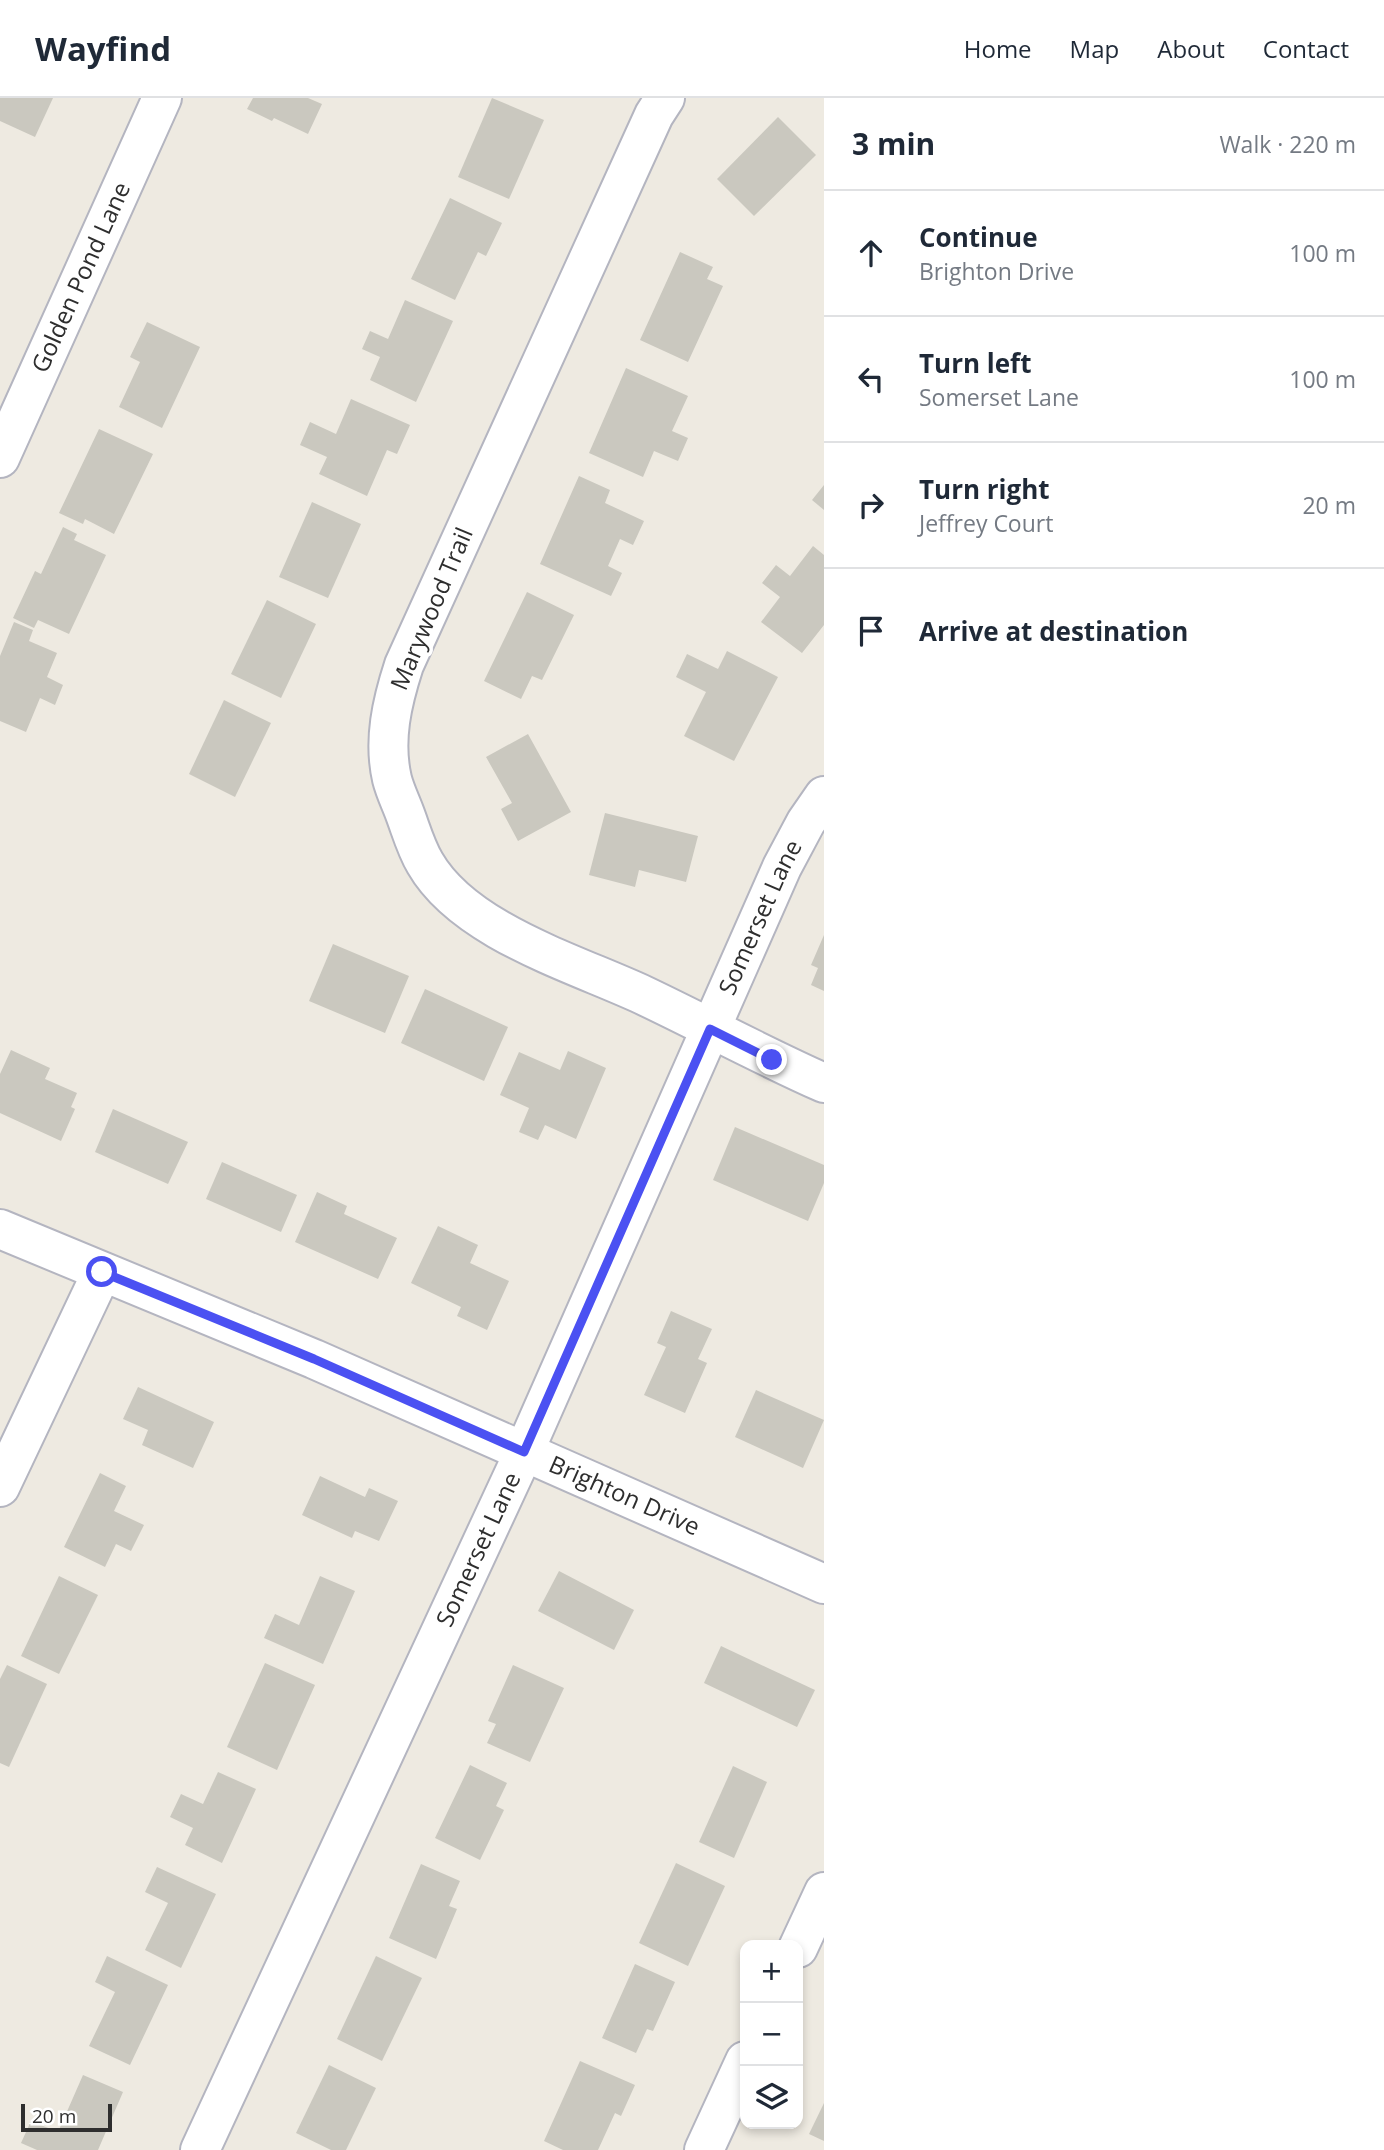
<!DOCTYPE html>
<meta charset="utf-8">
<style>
body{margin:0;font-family:"Open Sans",sans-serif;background:#f6f6f7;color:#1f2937}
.controls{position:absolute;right:21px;bottom:21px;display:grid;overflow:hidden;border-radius:14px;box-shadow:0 4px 10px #0003}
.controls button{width:63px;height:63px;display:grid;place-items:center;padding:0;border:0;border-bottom:2px solid #e0e1e3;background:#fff;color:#1f2937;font:35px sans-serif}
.scale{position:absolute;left:21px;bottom:18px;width:91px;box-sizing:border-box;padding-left:7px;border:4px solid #2e2e2e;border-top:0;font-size:19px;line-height:24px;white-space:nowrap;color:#2e2e2e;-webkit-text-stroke:5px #fff;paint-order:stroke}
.stop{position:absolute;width:21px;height:21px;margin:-16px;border:5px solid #4b51f2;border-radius:50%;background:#fff}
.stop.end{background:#4b51f2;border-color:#fff;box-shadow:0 2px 7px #0008}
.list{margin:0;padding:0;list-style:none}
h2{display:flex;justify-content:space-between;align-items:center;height:91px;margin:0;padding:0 28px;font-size:30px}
h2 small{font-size:23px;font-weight:400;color:#747a83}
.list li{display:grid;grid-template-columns:46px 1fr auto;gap:21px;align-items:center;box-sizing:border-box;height:126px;padding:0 28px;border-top:2px solid #e0e1e3}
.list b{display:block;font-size:26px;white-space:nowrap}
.list p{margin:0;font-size:23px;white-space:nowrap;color:#747a83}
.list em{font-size:23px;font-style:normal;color:#747a83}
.icon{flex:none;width:38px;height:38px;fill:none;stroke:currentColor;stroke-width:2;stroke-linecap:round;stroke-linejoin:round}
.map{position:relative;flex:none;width:824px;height:2052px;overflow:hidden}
header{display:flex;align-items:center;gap:42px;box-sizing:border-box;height:98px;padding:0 35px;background:#fff;border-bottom:2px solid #e0e1e3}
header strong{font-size:33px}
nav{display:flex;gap:38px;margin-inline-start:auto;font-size:24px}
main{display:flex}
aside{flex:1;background:#fff}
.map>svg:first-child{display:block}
.building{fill:#cac8bf}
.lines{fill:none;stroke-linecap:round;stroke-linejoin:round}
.minor-casing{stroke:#b4b5c0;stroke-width:42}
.minor{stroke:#fff;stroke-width:38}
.route{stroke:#4b51f2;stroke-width:9}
.labels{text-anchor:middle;stroke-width:7;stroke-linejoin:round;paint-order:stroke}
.street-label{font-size:24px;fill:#2e2e2e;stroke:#fff}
</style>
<header>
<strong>Wayfind</strong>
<nav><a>Home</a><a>Map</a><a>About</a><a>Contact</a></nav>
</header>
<main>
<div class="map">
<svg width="824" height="2052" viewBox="0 0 824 2052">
<rect width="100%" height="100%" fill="#eeeae1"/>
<g class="building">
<path d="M0 0H53L35 39 0 23Z"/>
<path d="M253 0H308L322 6 308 36 274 20 272 23 247 11Z"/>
<path d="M492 0 544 22 509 101 458 79Z"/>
<path d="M778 19 816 57 754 118 717 81Z"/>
<path d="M450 100 502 125 486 158 478 154 455 202 411 181Z"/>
<path d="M680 154 713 169 707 181 723 188 688 264 640 242Z"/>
<path d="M405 202 453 223 416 304 370 282 380 259 362 251 370 233 388 241Z"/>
<path d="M147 224 200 249 162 330 119 309 140 264 130 259Z"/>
<path d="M626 270 688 298 672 333 688 340 678 363 654 353 643 379 589 355Z"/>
<path d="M351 301 410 327 397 356 387 352 367 398 319 376 327 359 300 347 310 324 336 336Z"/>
<path d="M99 331 153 356 114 436 85 421 83 426 59 415Z"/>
<path d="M579 378 610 392 605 405 644 423 633 447 620 441 608 468 622 475 611 498 540 466Z"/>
<path d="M824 387V412L812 402Z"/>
<path d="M312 404 361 426 328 500 279 479Z"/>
<path d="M63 429 77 436 74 442 106 457 69 536 38 522 34 530 13 520 35 473 41 476Z"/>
<path d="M813 448 824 457V527L802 555 761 524 780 499 762 485 776 467 790 478Z"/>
<path d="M527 494 574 517 542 582 532 578 521 601 484 583Z"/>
<path d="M267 502 316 526 281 600 231 576Z"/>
<path d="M14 524 33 532 29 543 57 555 47 579 63 587 55 607 40 600 26 634 0 623V558Z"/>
<path d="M727 553 778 579 734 663 684 638 706 594 676 579 687 556 718 571Z"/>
<path d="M224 602 271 625 235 699 189 676Z"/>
<path d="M528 636 571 714 518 743 501 711 512 705 486 659Z"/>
<path d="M605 715 698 738 686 784 639 772 635 789 589 777Z"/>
<path d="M824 837V893L811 887 818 870 811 867Z"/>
<path d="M333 846 409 878 385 935 309 903Z"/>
<path d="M425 891 508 929 484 983 401 945Z"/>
<path d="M11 952 50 970 45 981 77 995 71 1009 75 1011 61 1043 0 1015V976Z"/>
<path d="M568 953 606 970 576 1041 545 1027 538 1042 519 1034 529 1010 500 997 519 954 560 972Z"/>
<path d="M113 1011 188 1044 168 1086 95 1054Z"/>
<path d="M735 1029 824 1067V1085L808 1123 713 1082Z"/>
<path d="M222 1064 297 1097 281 1134 206 1101Z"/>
<path d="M317 1094 347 1108 344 1116 397 1140 378 1181 295 1144Z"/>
<path d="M438 1128 478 1147 470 1165 509 1183 487 1232 457 1218 461 1209 411 1185Z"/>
<path d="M671 1213 712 1231 698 1261 707 1265 685 1315 644 1297 666 1249 657 1245Z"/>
<path d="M138 1289 214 1324 193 1370 142 1347 148 1332 123 1321Z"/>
<path d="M756 1292 824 1322 803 1370 735 1339Z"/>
<path d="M100 1375 126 1388 114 1413 144 1427 131 1453 116 1446 105 1469 64 1449Z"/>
<path d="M320 1378 365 1399 369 1390 398 1403 379 1443 355 1433 352 1440 302 1417Z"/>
<path d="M559 1473 634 1512 614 1552 538 1513Z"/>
<path d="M59 1478 98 1497 59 1576 21 1558Z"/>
<path d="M320 1478 355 1493 323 1566 264 1540 275 1516 299 1527Z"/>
<path d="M721 1548 815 1592 797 1629 704 1585Z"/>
<path d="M265 1565 315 1587 277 1672 227 1649Z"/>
<path d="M7 1567 47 1586 9 1669 0 1665V1581Z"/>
<path d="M513 1567 564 1590 530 1664 487 1645 496 1626 488 1623Z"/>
<path d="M470 1667 507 1685 496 1708 504 1712 480 1762 435 1740Z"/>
<path d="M733 1668 767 1684 734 1760 699 1744Z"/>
<path d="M218 1674 256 1691 222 1765 185 1747 193 1730 170 1719 181 1696 203 1706Z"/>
<path d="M676 1765 725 1788 688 1868 639 1845Z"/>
<path d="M421 1766 460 1783 449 1808 457 1811 436 1861 389 1840Z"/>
<path d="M157 1769 216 1796 181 1870 145 1852 168 1805 145 1794Z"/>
<path d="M107 1858 168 1887 130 1967 89 1948 115 1894 95 1884Z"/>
<path d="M376 1858 422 1880 382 1963 337 1941Z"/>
<path d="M635 1866 675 1884 653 1933 647 1931 636 1955 602 1940Z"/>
<path d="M580 1963 635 1987 621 2018 615 2015 598 2052H563L544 2043Z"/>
<path d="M329 1967 376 1990 346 2052H331L296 2035Z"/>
<path d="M83 1977 123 1994 98 2052H37L21 2045 31 2023 58 2034Z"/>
<path d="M824 2005V2043L809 2036Z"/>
</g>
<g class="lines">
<defs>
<g id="minor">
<path d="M665 0 654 17 404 567C392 604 383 642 392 681 395 693 401 705 405 716 411 732 416 750 425 765 464 833 574 865 643 897 704 926 763 958 824 985"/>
<path id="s1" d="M0 360 162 0"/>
<path id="s2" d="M0 1131 314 1261 824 1486"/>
<path d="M0 1389 102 1174"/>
<path d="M798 1850 824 1794"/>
<path id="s3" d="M200 2052 524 1354 782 769 806 724 824 698"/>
<path d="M704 2052 745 1963"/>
</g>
</defs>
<use href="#minor" class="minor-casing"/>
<use href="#minor" class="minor"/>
</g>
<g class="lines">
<path class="route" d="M102 1174 314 1261 524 1354 710 931 772 962"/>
</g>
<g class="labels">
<g class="street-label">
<text dy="8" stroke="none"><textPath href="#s1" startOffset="198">Golden Pond Lane</textPath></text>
<text transform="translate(432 511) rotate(-67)" y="8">Marywood Trail</text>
<text dy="8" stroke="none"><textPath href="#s3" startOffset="1354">Somerset Lane</textPath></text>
<text dy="8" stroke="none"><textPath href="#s2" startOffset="679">Brighton Drive</textPath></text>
<text dy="8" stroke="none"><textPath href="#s3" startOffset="662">Somerset Lane</textPath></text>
</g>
</g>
</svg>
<div class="controls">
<button>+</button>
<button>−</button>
<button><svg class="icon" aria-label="layers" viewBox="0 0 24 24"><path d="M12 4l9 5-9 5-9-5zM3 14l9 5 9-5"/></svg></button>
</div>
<div class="scale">20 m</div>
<div class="stop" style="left:102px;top:1174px"></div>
<div class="stop end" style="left:772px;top:962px"></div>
</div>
<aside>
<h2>3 min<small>Walk · 220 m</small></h2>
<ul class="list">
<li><svg class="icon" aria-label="ahead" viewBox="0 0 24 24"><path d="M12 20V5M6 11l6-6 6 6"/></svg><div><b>Continue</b><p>Brighton Drive</p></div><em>100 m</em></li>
<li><svg class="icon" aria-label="left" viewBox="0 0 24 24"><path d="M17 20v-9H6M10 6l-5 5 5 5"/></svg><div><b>Turn left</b><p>Somerset Lane</p></div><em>100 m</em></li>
<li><svg class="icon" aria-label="right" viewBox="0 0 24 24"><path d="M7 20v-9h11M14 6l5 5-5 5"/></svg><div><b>Turn right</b><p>Jeffrey Court</p></div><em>20 m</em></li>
<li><svg class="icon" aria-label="arrive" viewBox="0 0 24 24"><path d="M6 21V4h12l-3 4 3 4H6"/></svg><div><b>Arrive at destination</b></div></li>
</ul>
</aside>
</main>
